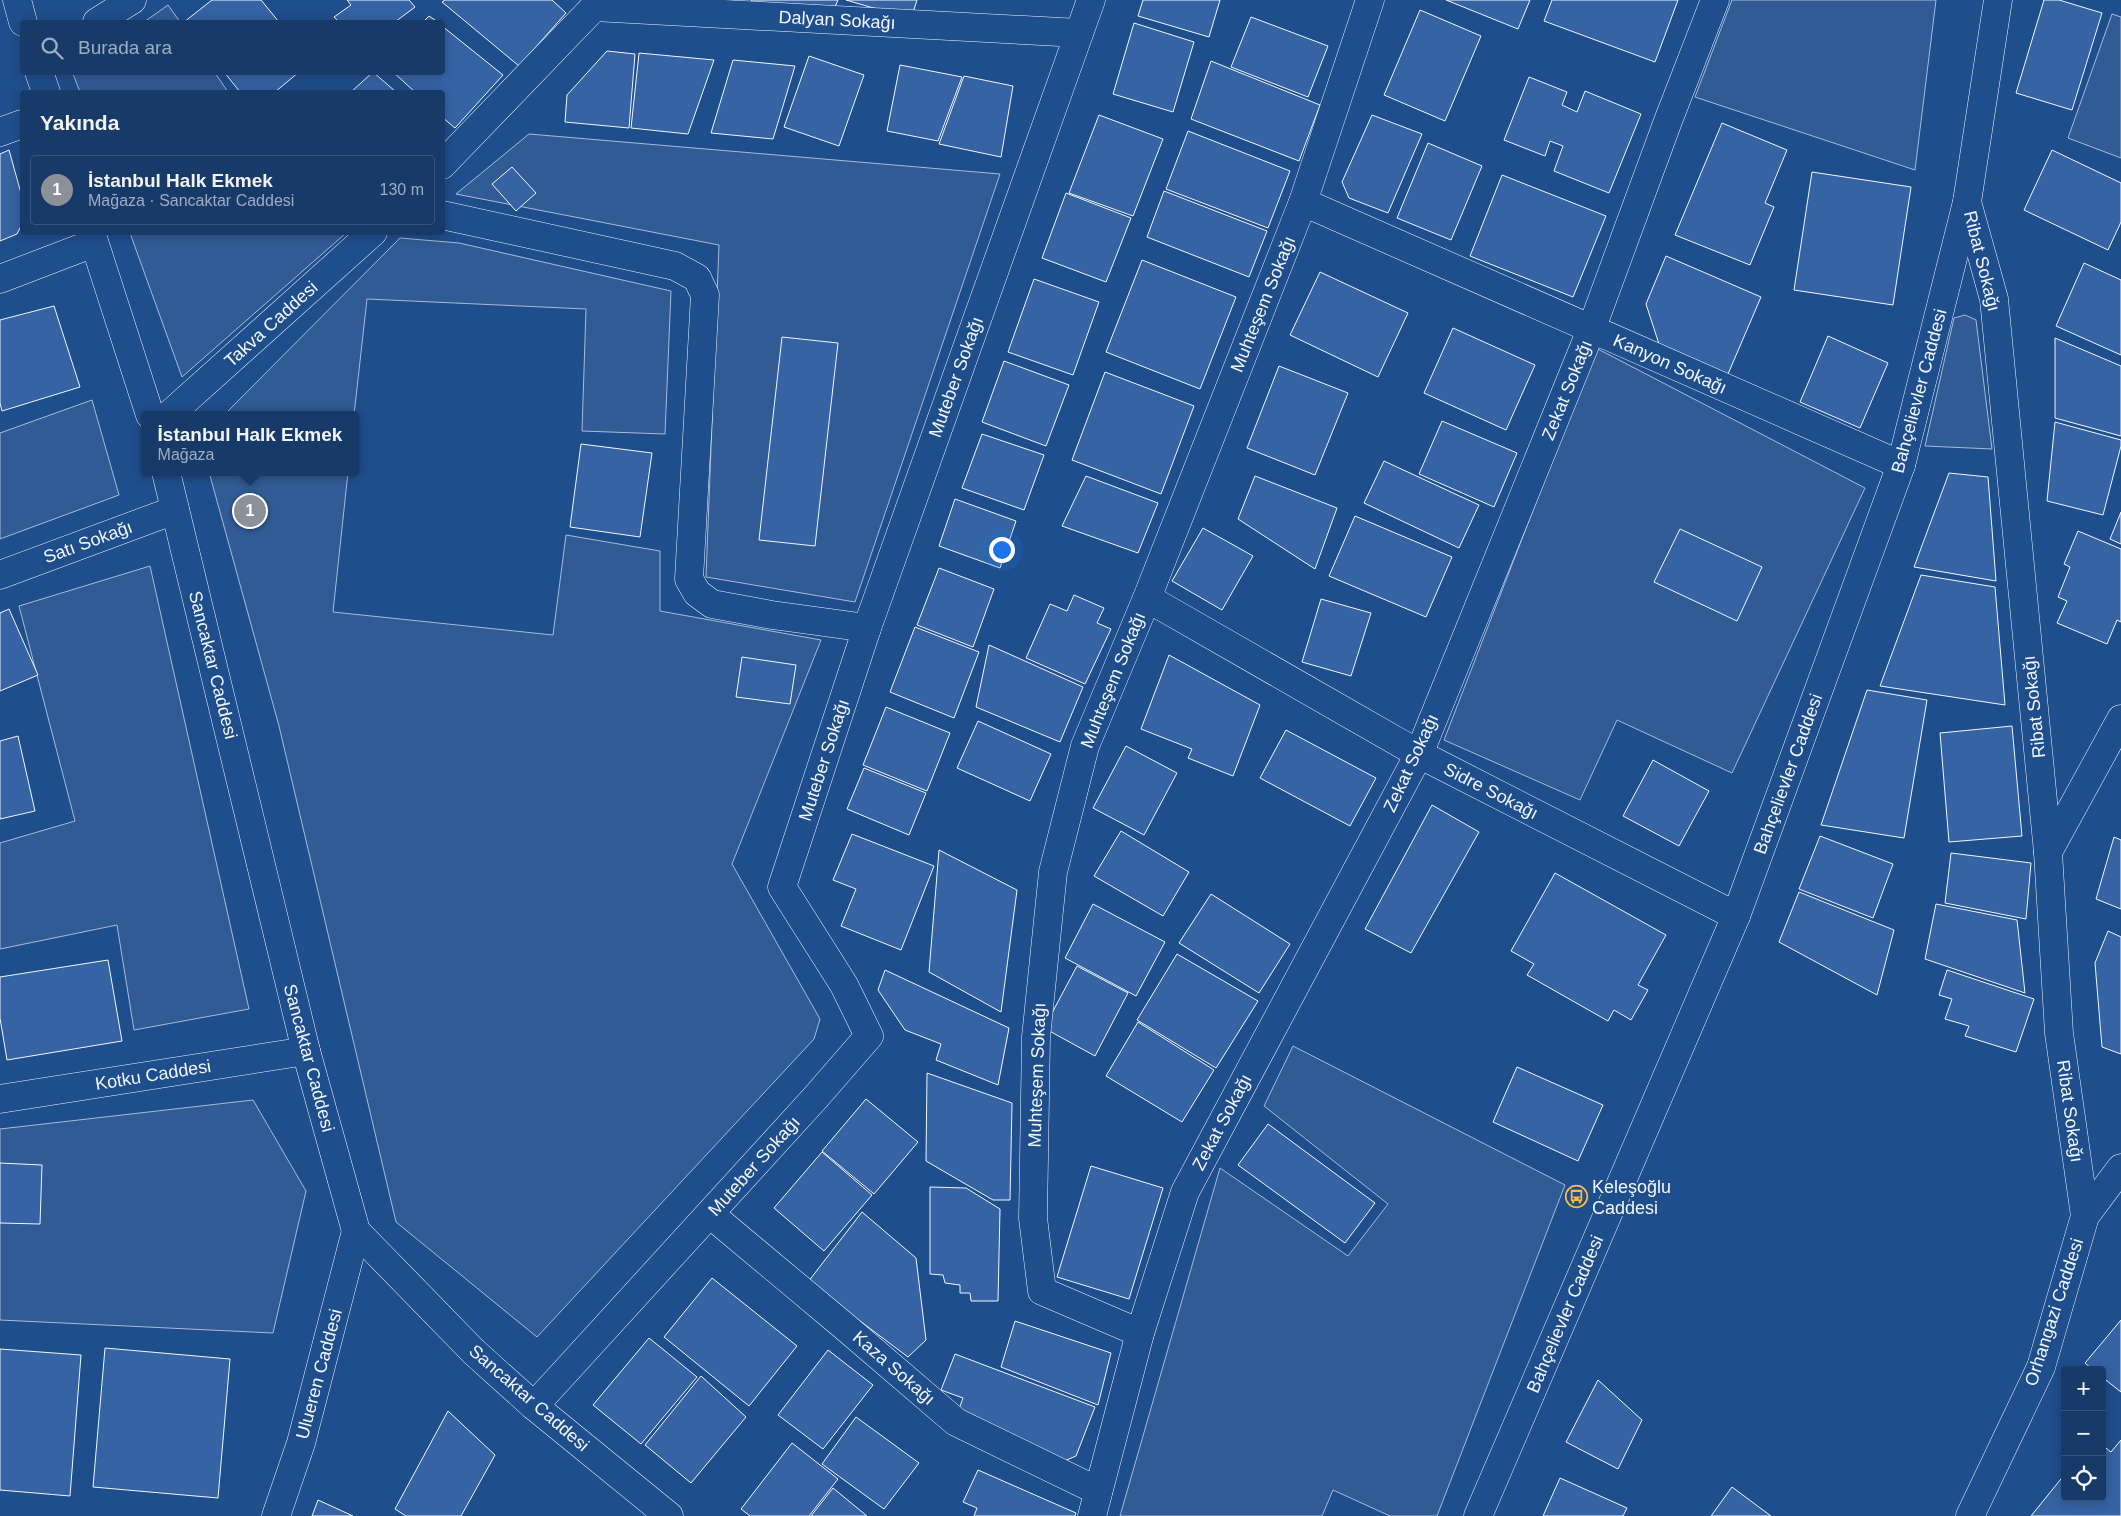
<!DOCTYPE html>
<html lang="tr">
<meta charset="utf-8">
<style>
body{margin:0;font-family:Arial,sans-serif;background:#244571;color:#f1f3f6}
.controls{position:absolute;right:15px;bottom:15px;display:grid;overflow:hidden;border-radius:5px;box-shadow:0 2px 12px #0003}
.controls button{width:45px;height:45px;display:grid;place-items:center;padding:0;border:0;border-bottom:1px solid #36547d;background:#173a69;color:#f1f3f6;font:25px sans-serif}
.you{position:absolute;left:1001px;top:549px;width:18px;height:18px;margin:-12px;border:4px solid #fff;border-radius:50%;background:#1a73e8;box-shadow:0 0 0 8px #1a73e833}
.badge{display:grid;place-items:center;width:32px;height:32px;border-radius:50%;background:#8c9099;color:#fff;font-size:16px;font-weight:700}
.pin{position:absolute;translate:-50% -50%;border:2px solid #fff;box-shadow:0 1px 5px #0006}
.popup{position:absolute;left:141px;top:411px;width:218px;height:65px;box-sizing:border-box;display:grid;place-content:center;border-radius:5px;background:#173a69;filter:drop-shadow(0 1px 4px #0005);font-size:16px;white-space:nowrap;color:#9eadc0}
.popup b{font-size:19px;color:#f1f3f6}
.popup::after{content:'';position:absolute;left:50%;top:100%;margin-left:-10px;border:10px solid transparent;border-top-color:#173a69}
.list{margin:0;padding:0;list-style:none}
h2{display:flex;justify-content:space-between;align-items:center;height:65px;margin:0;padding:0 20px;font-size:21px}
h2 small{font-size:16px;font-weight:400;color:#9eadc0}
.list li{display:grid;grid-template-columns:32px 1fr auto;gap:15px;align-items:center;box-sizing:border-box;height:70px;margin:0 10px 10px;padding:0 10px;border:1px solid #36547d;border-radius:5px}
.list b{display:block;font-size:19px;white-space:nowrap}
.list p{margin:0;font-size:16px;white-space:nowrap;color:#9eadc0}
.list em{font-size:16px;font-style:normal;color:#9eadc0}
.icon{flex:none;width:28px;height:28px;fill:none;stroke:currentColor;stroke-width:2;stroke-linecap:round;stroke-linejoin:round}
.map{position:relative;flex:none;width:2121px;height:1516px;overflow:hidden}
.search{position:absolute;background:#173a69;box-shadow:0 2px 12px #0003;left:20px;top:20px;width:425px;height:55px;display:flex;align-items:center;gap:12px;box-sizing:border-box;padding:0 18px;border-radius:5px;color:#9eadc0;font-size:19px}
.panel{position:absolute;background:#173a69;box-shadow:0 2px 12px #0003;left:20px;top:90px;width:425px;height:145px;border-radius:5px}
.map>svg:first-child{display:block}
.green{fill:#305b95;stroke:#a8bbd7}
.building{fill:#3563a3;stroke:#f2f6ff}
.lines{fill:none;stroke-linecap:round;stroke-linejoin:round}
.minor-casing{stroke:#f2f6ff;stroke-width:29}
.tertiary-casing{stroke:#f2f6ff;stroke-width:29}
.secondary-casing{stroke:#f2f6ff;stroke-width:29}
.minor{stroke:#1f4e8c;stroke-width:28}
.tertiary{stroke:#1f4e8c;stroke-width:28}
.secondary{stroke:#1f4e8c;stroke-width:28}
.labels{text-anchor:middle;stroke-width:4;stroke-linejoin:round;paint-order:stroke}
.street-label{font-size:18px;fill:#f2f6ff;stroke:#1f4e8c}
.poi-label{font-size:18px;fill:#f2f6ff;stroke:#1f4e8c;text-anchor:start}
</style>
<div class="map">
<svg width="2121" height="1516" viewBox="0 0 2121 1516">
<rect width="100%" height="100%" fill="#1f4e8c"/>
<g class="green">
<path d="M1732 0H1936L1915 170 1695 97Z"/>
<path d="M168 5 180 22H144Z"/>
<path d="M2112 14 2121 17V158L2068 138Z"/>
<path d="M75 73H215L228 92H80L73 74Z"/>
<path d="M529 134 1000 174 855 602 706 577 719 245 456 194Z"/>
<path d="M130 233V232L346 233 182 377Z"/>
<path d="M400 238 459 243 671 291 665 434 582 431 586 309 367 299 354 415H224Z"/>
<path d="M1965 315 1976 320 1992 449 1925 446 1954 318Z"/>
<path d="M1596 348 1865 488 1732 773 1617 720 1580 800 1444 740Z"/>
<path d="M92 400 119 495 0 539V433Z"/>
<path d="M209 472H348L333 612 553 635 566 535 660 551V611L821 640 732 864 820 1019 814 1039 537 1337 396 1222 279 726Z"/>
<path d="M150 566 249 1009 134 1030 117 925 0 949V843L75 821 19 606Z"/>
<path d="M1293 1046 1565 1185 1437 1516H1390L1333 1490 1322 1516H1120L1220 1168 1348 1256 1388 1204 1264 1106Z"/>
<path d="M253 1100 306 1191 273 1333 0 1320V1129Z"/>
</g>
<g class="building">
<path d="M212 0H261L279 22H184Z"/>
<path d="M347 0H409L415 7 395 22H339L334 17 351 5Z"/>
<path d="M445 0H552L566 13 519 66 442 2Z"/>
<path d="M752 0H838L835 7 750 3Z"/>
<path d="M846 0H917L911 19Z"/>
<path d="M1143 0H1220L1209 37 1138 16Z"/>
<path d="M1446 0H1530L1518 29Z"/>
<path d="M1552 0H1678L1655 62 1544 21Z"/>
<path d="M2044 0H2059L2102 13 2072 110 2016 93Z"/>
<path d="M1420 10 1481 36 1445 121 1384 95Z"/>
<path d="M429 16 438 22H423Z"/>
<path d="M1251 17 1328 46 1308 97 1231 67Z"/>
<path d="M1134 23 1194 42 1173 112 1113 94Z"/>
<path d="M442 26 503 75 455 128 442 117V92H415L393 72H442Z"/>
<path d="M607 51 635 54 629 128 565 122 567 95Z"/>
<path d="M639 53 714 60 688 134 631 128Z"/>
<path d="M809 56 864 75 839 146 784 127Z"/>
<path d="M733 60 795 66 773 139 711 133Z"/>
<path d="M1211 61 1320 105 1299 161 1191 119Z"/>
<path d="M900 65 962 77 938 141 887 131Z"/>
<path d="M224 72H299L275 92H240Z"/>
<path d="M373 72 396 92H351Z"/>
<path d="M964 76 1013 86 1001 157 939 144Z"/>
<path d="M1529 77 1567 92 1562 105 1577 112 1585 91 1641 114 1609 193 1554 171 1563 146 1550 141 1545 156 1504 140Z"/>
<path d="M1099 115 1163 139 1133 216 1069 193Z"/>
<path d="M1372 115 1422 134 1388 213 1349 198 1342 182Z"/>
<path d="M1722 123 1787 150 1765 203 1774 207 1750 265 1675 235Z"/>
<path d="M1188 131 1290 171 1268 228 1166 189Z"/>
<path d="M1428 143 1482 166 1451 240 1397 218Z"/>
<path d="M9 150 22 197V224L17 234 0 241V154Z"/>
<path d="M2052 150 2121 183V222L2108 250 2024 210Z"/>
<path d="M512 167 536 193 516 211 492 184Z"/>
<path d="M1812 172 1911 187 1893 305 1794 290Z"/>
<path d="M1502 175 1606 216 1573 297 1470 256Z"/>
<path d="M1164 191 1267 231 1249 277 1147 237Z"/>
<path d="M1066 193 1131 218 1106 282 1042 258Z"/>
<path d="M1666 256 1761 297 1728 374 1659 344 1646 304Z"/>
<path d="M1142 260 1236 297 1200 389 1106 352Z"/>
<path d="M2084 263 2121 280V355L2056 326Z"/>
<path d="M1320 272 1408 313 1378 377 1290 335Z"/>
<path d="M1034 279 1099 302 1073 375 1008 352Z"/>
<path d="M54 306 80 387 2 411 0 403V320Z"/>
<path d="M1453 328 1535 365 1506 430 1424 393Z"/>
<path d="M1828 336 1888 363 1860 428 1800 402Z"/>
<path d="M782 337 838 343 815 546 759 540Z"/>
<path d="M2055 338 2121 366V436L2055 418Z"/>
<path d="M1004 361 1069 385 1046 446 982 422Z"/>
<path d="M1279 366 1348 393 1315 475 1247 448Z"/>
<path d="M1105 372 1194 406 1161 494 1072 460Z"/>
<path d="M1442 421 1517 453 1494 507 1419 474Z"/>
<path d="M2055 422 2121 440V446L2103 515 2047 501Z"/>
<path d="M982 434 1044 455 1024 510 962 488Z"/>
<path d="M581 444 652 453 640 537 570 527Z"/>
<path d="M1384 461 1479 505 1459 548 1364 503Z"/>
<path d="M1949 473 1988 477 1996 581 1914 567Z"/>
<path d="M1086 476 1158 503 1138 553 1062 526Z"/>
<path d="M1255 476 1337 508 1315 569 1238 519Z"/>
<path d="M955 499 1016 521 1000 568 939 546Z"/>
<path d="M2121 512V544L2110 539Z"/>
<path d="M1355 516 1452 557 1426 617 1329 576Z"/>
<path d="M1203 528 1253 556 1222 610 1172 581Z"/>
<path d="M1680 529 1762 567 1737 621 1654 582Z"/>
<path d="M2078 531 2121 549V622L2117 620 2107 644 2057 623 2067 601 2058 597 2070 567 2064 564Z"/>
<path d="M939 568 994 589 973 647 917 625Z"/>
<path d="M1921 575 1995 587 2005 705 1880 686Z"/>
<path d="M1074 595 1104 608 1097 623 1111 629 1085 684 1026 658 1050 604 1067 611Z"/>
<path d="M1321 599 1371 613 1351 676 1302 662Z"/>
<path d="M9 609 38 675 0 691V613Z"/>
<path d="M915 627 979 652 954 718 890 692Z"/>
<path d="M989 645 1083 687 1060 742 976 707Z"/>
<path d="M1169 655 1260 705 1233 776 1188 758 1192 749 1141 729Z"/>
<path d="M742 657 796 665 790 704 736 697Z"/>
<path d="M1867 690 1927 700 1904 838 1821 825Z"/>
<path d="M886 707 950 733 927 791 863 765Z"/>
<path d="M978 721 1051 754 1030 801 957 768Z"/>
<path d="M2012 726 2022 836 1949 842 1940 733Z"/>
<path d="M1286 730 1376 778 1350 826 1260 778Z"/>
<path d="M18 736 35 811 0 819V741Z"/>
<path d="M1126 746 1177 773 1144 835 1093 808Z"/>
<path d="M1653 760 1709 791 1679 846 1623 816Z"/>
<path d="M864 768 926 793 909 835 847 809Z"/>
<path d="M1432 805 1479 832 1411 953 1365 929Z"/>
<path d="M1121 831 1189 872 1163 916 1094 876Z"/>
<path d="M852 834 934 866 901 950 841 926 856 889 833 880Z"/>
<path d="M1820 836 1893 864 1873 918 1799 889Z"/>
<path d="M2114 837 2121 840V909L2096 899Z"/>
<path d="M939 850 1017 890 1001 1012 929 972Z"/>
<path d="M1951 853 2031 863 2026 919 1945 903Z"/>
<path d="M1555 873 1666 935 1638 985 1648 990 1631 1020 1614 1010 1608 1021 1527 975 1534 964 1511 951Z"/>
<path d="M1799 892 1894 930 1877 995 1779 942Z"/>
<path d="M1211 894 1290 944 1259 993 1179 943Z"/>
<path d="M1093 904 1165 942 1136 996 1065 958Z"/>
<path d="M1936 904 2017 920 2025 993 1925 959Z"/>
<path d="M2108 931 2121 937V1054L2102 1047 2095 963Z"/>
<path d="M1177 954 1258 1001 1216 1068 1137 1020Z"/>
<path d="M108 960 122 1041 7 1060 0 1018V977Z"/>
<path d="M1077 966 1128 993 1095 1056 1044 1028Z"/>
<path d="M885 970 1009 1028 998 1085 936 1060 941 1044 905 1030 878 990Z"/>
<path d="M1947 970 2034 999 2016 1052 1965 1036 1969 1026 1945 1019 1952 999 1939 995Z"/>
<path d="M1138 1022 1214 1070 1182 1122 1106 1076Z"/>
<path d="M1517 1067 1603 1105 1578 1161 1493 1122Z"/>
<path d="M927 1073 1012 1103 1010 1200H993L926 1161Z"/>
<path d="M866 1099 918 1142 874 1194 822 1151Z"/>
<path d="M1268 1124 1375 1203 1345 1243 1238 1165Z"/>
<path d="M822 1152 872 1195 824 1251 774 1208Z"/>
<path d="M0 1163 42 1165 40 1224 0 1223Z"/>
<path d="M1091 1166 1163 1188 1129 1299 1057 1277Z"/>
<path d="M930 1187 966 1188 1000 1209 998 1301H971L970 1293H960V1285L945 1283 943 1275 930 1274Z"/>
<path d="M862 1212 916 1258 926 1340 908 1357 808 1282Z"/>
<path d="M712 1278 797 1346 749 1406 664 1337Z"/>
<path d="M2121 1320V1392L2102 1377V1370H2093L2085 1363Z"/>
<path d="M1015 1321 1111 1353 1098 1405 1001 1367Z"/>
<path d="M649 1338 697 1377 641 1444 593 1405Z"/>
<path d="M105 1348 230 1359 218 1498 93 1487Z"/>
<path d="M0 1349 81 1355 70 1496 0 1490Z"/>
<path d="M828 1350 873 1385 823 1449 778 1415Z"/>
<path d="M955 1354 1095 1407 1076 1456 1062 1462 959 1409 963 1398 941 1390Z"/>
<path d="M701 1376 746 1417 691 1483 645 1445Z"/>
<path d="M1598 1380 1642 1420 1618 1469 1566 1442Z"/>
<path d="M448 1411 495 1455 461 1516H406L395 1509Z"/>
<path d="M856 1417 919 1463 884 1509 822 1464Z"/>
<path d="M2121 1440V1516H2031L2065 1474V1497H2102V1445L2111 1452Z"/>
<path d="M792 1443 838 1479 809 1516H750L741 1509Z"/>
<path d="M978 1470 1076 1513 1075 1516H974L977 1508 963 1502Z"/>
<path d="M1560 1478 1627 1508 1623 1516H1543Z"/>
<path d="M1732 1487 1771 1516H1711Z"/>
<path d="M833 1488 867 1516H811Z"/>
<path d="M318 1500 353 1516H312Z"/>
</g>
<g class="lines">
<defs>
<g id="minor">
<path d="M594 7 1079 33"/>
<path d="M97 22 132 0"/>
<path d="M0 132 22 124"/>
<path d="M442 165 601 0"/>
<path d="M1303 202 1901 465"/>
<path d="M1967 202 1994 299 2048 852 2059 1033 2085 1216"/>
<path d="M442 215 675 266 697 278 705 295 689 579 697 593 712 604 772 615 867 628"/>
<path d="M0 279 94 243"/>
<path d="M169 415 373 232"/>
<path d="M0 575 175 510"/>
<path d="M1147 598 1419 754 1736 916"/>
<path d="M2048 852 2121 719"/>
<path d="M0 1099 306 1051"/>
<path d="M710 1214 844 1326 956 1422 1098 1491"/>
<path d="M1140 1333 1042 1291 1033 1218 1036 1037 1053 872 1085 746 1147 598 1303 202 1370 0"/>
<path d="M534 1406 816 1097 869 1036 844 985 782 887 867 628 1091 0"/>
<path d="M1092 1516 1140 1333 1185 1192 1419 754 1591 330 1668 121 1715 0"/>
<path d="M1970 1516 2041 1367 2085 1216 2121 1168"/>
</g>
<g id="tertiary">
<path d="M17 0 23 22"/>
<path d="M39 72 46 92"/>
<path d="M91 232 150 415"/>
<path d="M166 472 306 1051 356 1231 474 1352 534 1406 669 1516"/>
<path d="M276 1516 301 1443 356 1231"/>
</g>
<path id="secondary" d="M1478 1516 1736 916 1901 465 1967 202 1998 0"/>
</defs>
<use href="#minor" class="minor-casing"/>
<use href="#tertiary" class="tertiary-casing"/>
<use href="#secondary" class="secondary-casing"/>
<use href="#minor" class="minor"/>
<use href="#tertiary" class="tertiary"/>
<use href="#secondary" class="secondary"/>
</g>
<defs>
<symbol id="bus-ring" viewBox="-11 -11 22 22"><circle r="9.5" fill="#1f4e8c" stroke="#ffb74d" stroke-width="1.5"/><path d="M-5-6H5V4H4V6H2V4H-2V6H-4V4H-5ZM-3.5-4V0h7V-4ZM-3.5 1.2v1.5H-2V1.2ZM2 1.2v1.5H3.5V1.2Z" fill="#ffb74d"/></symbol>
</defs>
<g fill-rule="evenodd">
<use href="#bus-ring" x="1564" y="1184" width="25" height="25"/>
</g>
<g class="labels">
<g class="street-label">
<text transform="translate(837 20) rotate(3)" y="6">Dalyan Sokağı</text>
<text transform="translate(1982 261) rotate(76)" y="6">Ribat Sokağı</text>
<text transform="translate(1263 304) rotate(-68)" y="6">Muhteşem Sokağı</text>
<text transform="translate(271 324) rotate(-42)" y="6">Takva Caddesi</text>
<text transform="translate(1670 364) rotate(24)" y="6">Kanyon Sokağı</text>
<text transform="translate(956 377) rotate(-70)" y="6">Muteber Sokağı</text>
<text transform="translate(1567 390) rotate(-68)" y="6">Zekat Sokağı</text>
<text transform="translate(1919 391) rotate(-75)" y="6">Bahçelievler Caddesi</text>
<text transform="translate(88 542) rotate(-20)" y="6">Satı Sokağı</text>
<text transform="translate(213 665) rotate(76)" y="6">Sancaktar Caddesi</text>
<text transform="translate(1113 680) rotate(-68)" y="6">Muhteşem Sokağı</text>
<text transform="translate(2034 707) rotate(-96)" y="6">Ribat Sokağı</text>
<text transform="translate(824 760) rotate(-72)" y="6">Muteber Sokağı</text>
<text transform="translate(1411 763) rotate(-65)" y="6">Zekat Sokağı</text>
<text transform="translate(1788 774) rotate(-70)" y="6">Bahçelievler Caddesi</text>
<text transform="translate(1491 791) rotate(27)" y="6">Sidre Sokağı</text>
<text transform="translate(309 1058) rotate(75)" y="6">Sancaktar Caddesi</text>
<text transform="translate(153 1075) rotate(-9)" y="6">Kotku Caddesi</text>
<text transform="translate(1037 1075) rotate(-88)" y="6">Muhteşem Sokağı</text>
<text transform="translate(2070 1111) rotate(82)" y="6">Ribat Sokağı</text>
<text transform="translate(1222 1122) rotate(-62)" y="6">Zekat Sokağı</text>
<text transform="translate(754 1166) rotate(-48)" y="6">Muteber Sokağı</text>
<text transform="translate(2054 1312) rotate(-72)" y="6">Orhangazi Caddesi</text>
<text transform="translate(1565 1314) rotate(-67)" y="6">Bahçelievler Caddesi</text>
<text transform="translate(894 1368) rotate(41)" y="6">Kaza Sokağı</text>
<text transform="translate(319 1374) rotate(-75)" y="6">Ulueren Caddesi</text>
<text transform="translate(529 1398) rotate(41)" y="6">Sancaktar Caddesi</text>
</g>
<g class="poi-label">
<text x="1592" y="1193">Keleşoğlu<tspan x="1592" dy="21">Caddesi</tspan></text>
</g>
</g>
</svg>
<div class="controls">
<button>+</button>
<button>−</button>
<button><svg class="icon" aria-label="locate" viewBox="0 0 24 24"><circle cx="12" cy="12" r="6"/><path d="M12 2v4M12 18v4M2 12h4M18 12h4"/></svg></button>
</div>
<div class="you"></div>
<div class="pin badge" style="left:250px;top:511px">1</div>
<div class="popup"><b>İstanbul Halk Ekmek</b>Mağaza</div>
<div class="search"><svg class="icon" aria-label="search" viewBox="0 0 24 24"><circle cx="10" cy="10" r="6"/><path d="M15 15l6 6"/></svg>Burada ara</div>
<section class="panel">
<h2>Yakında<small></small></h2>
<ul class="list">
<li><span class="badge">1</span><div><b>İstanbul Halk Ekmek</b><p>Mağaza · Sancaktar Caddesi</p></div><em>130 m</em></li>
</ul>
</section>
</div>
